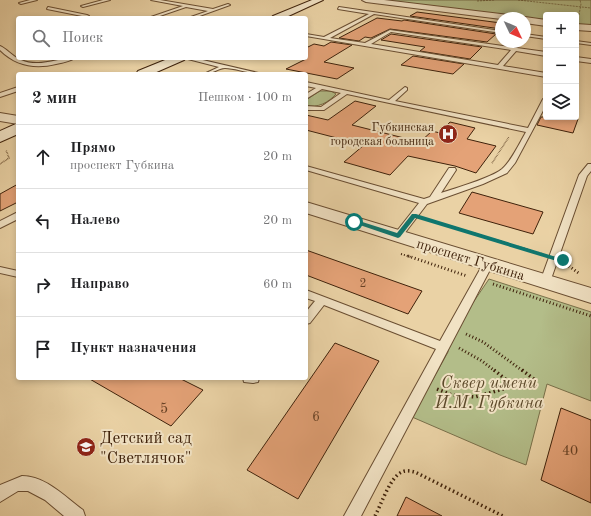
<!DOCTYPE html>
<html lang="ru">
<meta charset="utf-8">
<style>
body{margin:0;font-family:"Old Standard TT",serif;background:#f6f6f6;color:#202124}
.controls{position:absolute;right:12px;top:12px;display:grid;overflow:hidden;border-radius:4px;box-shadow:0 2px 6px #0003}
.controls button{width:36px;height:36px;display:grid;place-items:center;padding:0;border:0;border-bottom:1px solid #e0e0e0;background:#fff;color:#202124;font:20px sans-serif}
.compass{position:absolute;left:495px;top:12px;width:36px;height:36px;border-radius:50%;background:#fff;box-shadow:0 2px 6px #0003;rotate:134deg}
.stop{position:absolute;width:12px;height:12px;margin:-9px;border:3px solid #0f766e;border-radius:50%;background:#fff}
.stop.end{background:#0f766e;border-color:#fff;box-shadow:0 1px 4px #0008}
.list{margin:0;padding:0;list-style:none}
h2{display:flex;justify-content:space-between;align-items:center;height:52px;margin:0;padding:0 16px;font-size:17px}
h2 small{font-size:13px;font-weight:400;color:#757577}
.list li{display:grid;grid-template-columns:26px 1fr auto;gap:12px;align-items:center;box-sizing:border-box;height:64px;padding:0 16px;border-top:1px solid #e0e0e0}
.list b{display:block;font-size:15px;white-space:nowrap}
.list p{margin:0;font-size:13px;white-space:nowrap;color:#757577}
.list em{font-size:13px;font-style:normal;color:#757577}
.icon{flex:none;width:22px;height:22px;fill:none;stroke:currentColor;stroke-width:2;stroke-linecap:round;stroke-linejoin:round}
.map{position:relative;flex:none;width:591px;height:516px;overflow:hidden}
.search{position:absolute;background:#fff;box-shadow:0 2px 6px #0003;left:16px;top:16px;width:292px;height:44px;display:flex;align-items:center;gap:10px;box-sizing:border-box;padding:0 14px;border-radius:4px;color:#757577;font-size:15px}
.panel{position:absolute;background:#fff;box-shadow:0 2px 6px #0003;left:16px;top:72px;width:292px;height:308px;border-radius:4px}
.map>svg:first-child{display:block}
.green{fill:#b3bd89;stroke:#79704a}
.building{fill:#e4a277;stroke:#3f220b}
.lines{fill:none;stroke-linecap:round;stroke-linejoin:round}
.service-casing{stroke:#6a4e32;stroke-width:2}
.minor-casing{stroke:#6a4e32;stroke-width:2}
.secondary-casing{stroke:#3f220b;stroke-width:2}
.path-far4{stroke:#3f220b;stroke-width:1;stroke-dasharray:0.5 1;stroke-linecap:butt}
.path-far3{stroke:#3f220b;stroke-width:1.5;stroke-dasharray:0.5 1;stroke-linecap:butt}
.path-far2{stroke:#3f220b;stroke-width:2;stroke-dasharray:1 2;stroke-linecap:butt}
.path-far1{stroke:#3f220b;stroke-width:3;stroke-dasharray:1 2.5;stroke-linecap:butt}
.path{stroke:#3f220b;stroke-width:3.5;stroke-dasharray:1.5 3;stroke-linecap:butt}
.service{fill:#f1e2c4;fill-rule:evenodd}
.minor{fill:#f1e2c4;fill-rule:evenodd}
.secondary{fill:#f1e2c4;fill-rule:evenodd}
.route{fill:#0f766e}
.labels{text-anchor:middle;stroke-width:4;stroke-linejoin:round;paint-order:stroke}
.far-poi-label{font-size:12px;fill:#3f220b;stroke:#f1e2c4;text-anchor:end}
.number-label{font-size:12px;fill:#684226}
.street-label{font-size:14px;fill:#3f220b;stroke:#f1e2c4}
.near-number-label{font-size:14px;fill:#684226}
.near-park-label{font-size:17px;font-style:italic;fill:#5c492a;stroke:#f1e2c4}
.near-poi-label{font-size:17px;fill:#3f220b;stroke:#f1e2c4;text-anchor:start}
</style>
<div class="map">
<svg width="591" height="516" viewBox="0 0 591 516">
<rect width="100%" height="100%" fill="#ead2a5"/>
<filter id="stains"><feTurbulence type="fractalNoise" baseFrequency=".005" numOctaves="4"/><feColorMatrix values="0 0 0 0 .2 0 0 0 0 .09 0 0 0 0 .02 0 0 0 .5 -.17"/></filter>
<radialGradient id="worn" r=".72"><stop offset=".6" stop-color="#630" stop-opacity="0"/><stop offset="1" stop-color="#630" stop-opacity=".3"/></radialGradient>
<g class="green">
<path d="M377 0H591V26L576 24V15H546V20Z"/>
<path d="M320 91H331L336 94C329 102 317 109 306 105V100Z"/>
<path d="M489 279 591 312V401L547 384 526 465 500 455 412 417 448 352 447 341Z"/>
</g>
<g class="building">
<path d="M417 12 501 23V29L410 16Z"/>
<path d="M377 18 402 21 404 20 496 34 487 42 390 29 371 38 365 37 359 41 339 38Z"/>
<path d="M391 34 482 47 470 59 420 51 425 47 381 40Z"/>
<path d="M331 42 352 45 324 62 354 68 337 79 286 69 306 59V48L314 44 324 46Z"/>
<path d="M413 56 464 64 453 74 401 65Z"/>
<path d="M355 101 376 106 352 125 420 142 432 131 440 133 450 122 475 128 467 139 496 146 476 173 455 166 408 156 390 175 344 162 364 145 306 130V115L328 120Z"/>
<path d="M541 117H566L578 119 573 133 537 125Z"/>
<path d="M18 184V202L0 211V194Z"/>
<path d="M472 192 543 212 533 234 459 213Z"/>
<path d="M306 250 422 291 408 314 306 275Z"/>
<path d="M335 343 379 361 298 499 247 470Z"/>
<path d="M88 378H179L203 390 171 426Z"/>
<path d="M561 408 591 420V503L541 480Z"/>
<path d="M406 497 442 516H397Z"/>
</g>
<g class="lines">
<defs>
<g id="service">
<path d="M30 0H37L21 4 19 3Z"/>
<path d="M103 0H110L83 7 81 6Z"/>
<path d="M151 0H160L213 9 228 4 230 5 194 18H188L208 11 186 7 154 18H148L183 6Z"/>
<path d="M48 7 87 15 89 16 77 18 82 16 47 9Z"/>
<path d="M339 7 501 31V33L374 14 330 38 365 43 390 30 546 52V56L516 51 503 66 546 73V77L306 36V34L324 37 369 14 338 9ZM391 32 511 50 498 65 371 44Z"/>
<path d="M525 34 546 37V39L525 36Z"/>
<path d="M576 41 591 43V45L576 43Z"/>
<path d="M0 46C7 49 13 57 21 60 39 68 57 58 75 58 70 61 62 63 56 64 35 69 16 66 0 50Z"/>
<path d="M576 57 591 59V63L576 61Z"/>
<path d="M184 58H194L263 74C250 74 235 68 225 68 218 68 213 74 204 74L219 67Z"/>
<path d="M306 82 389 100 405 87 407 88V90L395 101 528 128 543 99 546 97V105L515 163 507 173 483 184 427 204 401 238 398 239 393 236 419 203 306 170V166L424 199 430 197 449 168H455L456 170 441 193C456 188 491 178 502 169 512 160 519 144 526 132L347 94 324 110H306V106L321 107 341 93 322 89 306 99V94L316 88 306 86Z"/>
<path d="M18 87V91L0 97V93Z"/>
<path d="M588 164H591V171L587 176 550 282 545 285 541 284 540 282 579 175Z"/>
<path d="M18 212V219L0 228V221Z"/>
<path d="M488 261 493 264 361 516H344L436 349 324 305 310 323 306 324V312L315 301 306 298V290L440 341 483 264Z"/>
<path d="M0 267 18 271V277L0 273Z"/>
<path d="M243 378H259L258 382 253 383 244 382Z"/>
<path d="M22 476C46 476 65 497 83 510L85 516H64L45 500 28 491H18L0 502V485Z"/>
</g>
<g id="minor">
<path d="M362 0H384L509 15 513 18H501V19L366 2Z"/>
<path d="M525 17 546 20V26L525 23V18H523Z"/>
<path d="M576 24 591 25V31L576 30Z"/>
<path d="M0 113 18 116V124L0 121Z"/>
<path d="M306 202 591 288V303L306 213Z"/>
</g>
<g id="secondary">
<path d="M312 0H323L284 18H271L273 16Z"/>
<path d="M170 58H186L184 60 152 74H136L138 71Z"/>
<path d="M18 123V134L0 142V131Z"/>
</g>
</defs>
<use href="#service" class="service-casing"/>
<use href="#minor" class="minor-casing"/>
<use href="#secondary" class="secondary-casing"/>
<g class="path-far4">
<path d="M518 0 591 8"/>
<path d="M477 1 495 0"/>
<path d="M579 15 581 4 580 0"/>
</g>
<g class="path-far3">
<path d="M492 163 509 137"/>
<path d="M0 164 9 158 6 150"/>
</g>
<g class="path-far2">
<path d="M426 219 542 254"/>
<path d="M401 254 411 257"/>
</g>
<g class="path-far1">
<path d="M408 256 467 276"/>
<path d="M566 264 580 274"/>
<path d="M493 284 591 316"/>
<path d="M466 334 483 342 523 371"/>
<path d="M459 348 482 361 495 371"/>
</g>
<g class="path">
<path d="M494 370 514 386"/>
<path d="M522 370 535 380"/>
<path d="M437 389 452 395 475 397 535 380"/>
<path d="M375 516C381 505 390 477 402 472 406 470 411 471 415 472L503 516"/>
</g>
<use href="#service" class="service"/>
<use href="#minor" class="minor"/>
<use href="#secondary" class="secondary"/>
</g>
<path class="route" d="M412 214H416L566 260 560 262 415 218 400 237 398 238 351 222 356 220 397 233Z"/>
<defs>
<symbol id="hospital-disc" viewBox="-11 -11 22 22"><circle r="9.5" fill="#8f2418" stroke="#f1e2c4"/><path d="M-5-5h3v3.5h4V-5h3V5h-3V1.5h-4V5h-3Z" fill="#fff"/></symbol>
<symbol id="school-disc" viewBox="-11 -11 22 22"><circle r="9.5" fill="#8f2418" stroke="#f1e2c4"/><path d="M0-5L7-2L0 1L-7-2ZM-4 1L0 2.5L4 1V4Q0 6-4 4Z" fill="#fff"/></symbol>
</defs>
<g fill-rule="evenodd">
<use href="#hospital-disc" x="437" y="123" width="22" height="22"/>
<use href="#school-disc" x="75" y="436" width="22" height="22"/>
</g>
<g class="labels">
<g class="far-poi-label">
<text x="434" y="131">Губкинская<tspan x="434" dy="14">городская больница</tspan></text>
</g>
<g class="number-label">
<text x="363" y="287">2</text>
</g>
<g class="street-label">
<text transform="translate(471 259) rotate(17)" y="5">проспект Губкина</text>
</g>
<g class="near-number-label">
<text x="164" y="413">5</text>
<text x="316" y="421">6</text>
<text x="570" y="455">40</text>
</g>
<g class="near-park-label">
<text x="489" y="388">Сквер имени<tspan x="489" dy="20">И.М. Губкина</tspan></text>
</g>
<g class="near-poi-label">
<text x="100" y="443">Детский сад<tspan x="100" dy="20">"Светлячок"</tspan></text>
</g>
</g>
<rect width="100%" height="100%" filter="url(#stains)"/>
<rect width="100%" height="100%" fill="url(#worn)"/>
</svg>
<div class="controls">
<button>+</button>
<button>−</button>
<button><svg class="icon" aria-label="layers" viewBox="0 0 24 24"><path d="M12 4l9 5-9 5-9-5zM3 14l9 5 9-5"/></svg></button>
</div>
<svg class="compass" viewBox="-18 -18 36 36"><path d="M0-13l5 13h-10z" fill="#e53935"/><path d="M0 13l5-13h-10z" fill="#757577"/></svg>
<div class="stop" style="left:354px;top:222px"></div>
<div class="stop end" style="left:563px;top:260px"></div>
<div class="search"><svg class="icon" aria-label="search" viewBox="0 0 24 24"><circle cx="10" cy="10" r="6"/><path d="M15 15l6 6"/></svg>Поиск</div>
<section class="panel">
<h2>2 мин<small>Пешком · 100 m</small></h2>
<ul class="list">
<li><svg class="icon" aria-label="ahead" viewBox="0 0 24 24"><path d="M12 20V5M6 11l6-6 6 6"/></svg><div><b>Прямо</b><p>проспект Губкина</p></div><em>20 m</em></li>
<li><svg class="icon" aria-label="left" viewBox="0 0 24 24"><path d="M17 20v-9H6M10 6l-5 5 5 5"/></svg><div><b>Налево</b></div><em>20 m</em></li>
<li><svg class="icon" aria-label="right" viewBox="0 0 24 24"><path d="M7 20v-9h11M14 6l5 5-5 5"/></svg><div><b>Направо</b></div><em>60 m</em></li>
<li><svg class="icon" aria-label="arrive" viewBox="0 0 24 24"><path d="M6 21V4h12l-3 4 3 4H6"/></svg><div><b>Пункт назначения</b></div></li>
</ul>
</section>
</div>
